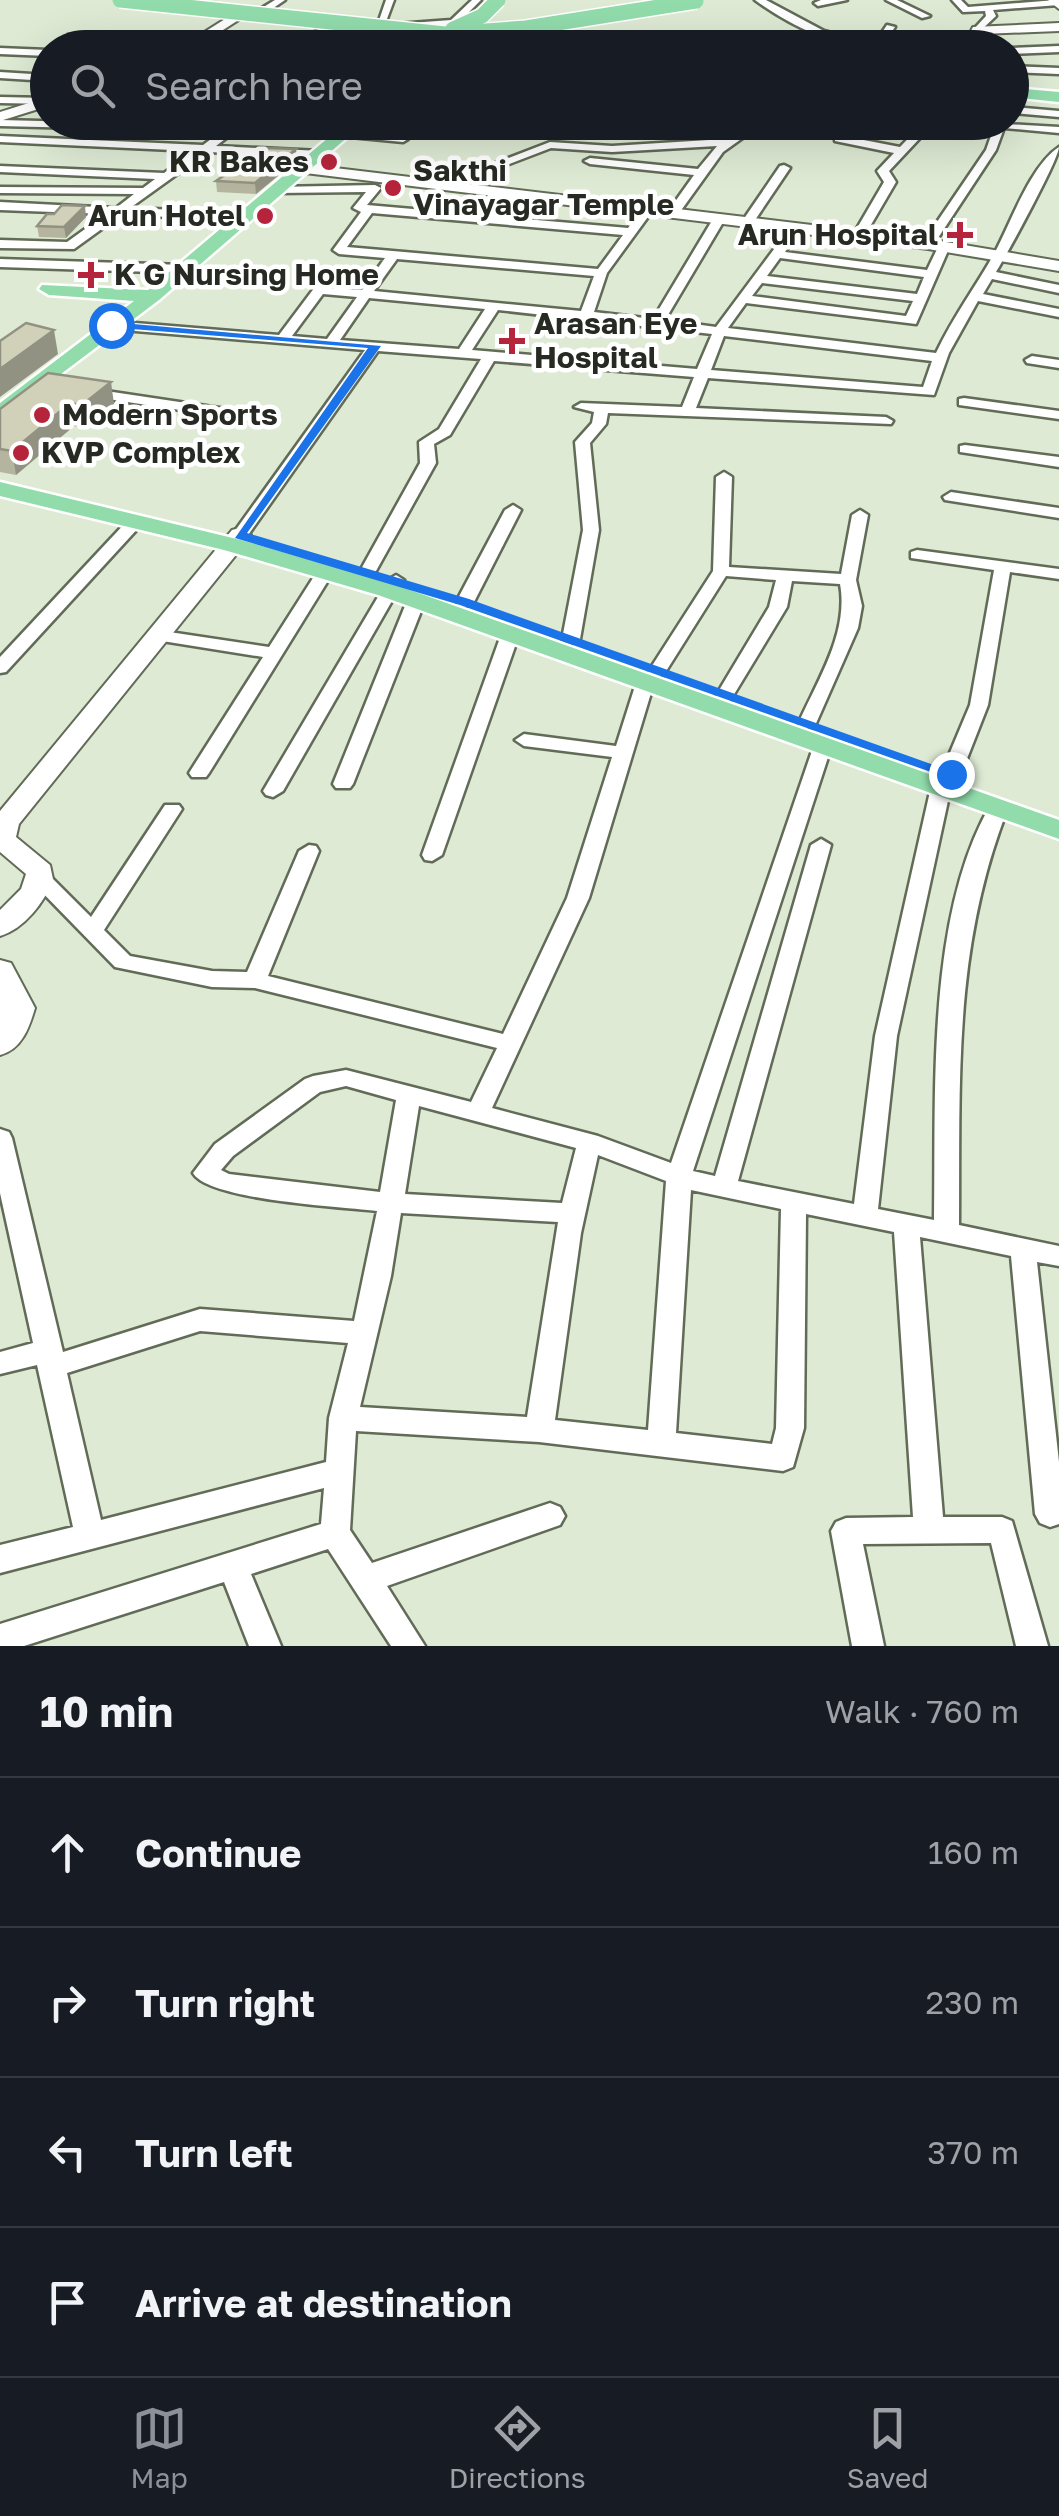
<!DOCTYPE html>
<meta charset="utf-8">
<style>
body{margin:0;font-family:"Golos Text",sans-serif;background:#242831;color:#f1f3f6}
.stop{position:absolute;width:30px;height:30px;margin:-22px;border:8px solid #1a73e8;border-radius:50%;background:#fff}
.stop.end{background:#1a73e8;border-color:#fff;box-shadow:0 2px 10px #0008}
.list{margin:0;padding:0;list-style:none}
h2{display:flex;justify-content:space-between;align-items:center;height:130px;margin:0;padding:0 40px;font-size:42px}
h2 small{font-size:32px;font-weight:400;color:#9ea1a6}
.list li{display:grid;grid-template-columns:65px 1fr auto;gap:30px;align-items:center;box-sizing:border-box;height:150px;padding:0 40px;border-top:2px solid #363941}
.list b{display:block;font-size:38px;white-space:nowrap}
.list em{font-size:32px;font-style:normal;color:#9ea1a6}
.icon{flex:none;width:55px;height:55px;fill:none;stroke:currentColor;stroke-width:2;stroke-linecap:round;stroke-linejoin:round}
.map{position:relative;flex:none;width:1059px;height:1646px;overflow:hidden}
.search{position:absolute;background:#171b24;box-shadow:0 10px 40px #0002;left:30px;right:30px;top:30px;height:110px;display:flex;align-items:center;gap:25px;box-sizing:border-box;padding:0 35px;border-radius:55px;color:#9ea1a6;font-size:38px}
.sheet{height:730px;background:#171b24}
nav{display:flex;justify-content:space-around;align-items:center;box-sizing:border-box;height:140px;border-top:2px solid #363941;background:#171b24;font-size:28px;color:#9ea1a6}
nav a{display:grid;justify-items:center;gap:5px}
nav .on{color:#8c9099}
.map>svg:first-child{display:block}
.lines{fill:none;stroke-linecap:round;stroke-linejoin:round}
.street-casing{stroke:#616b57;stroke-width:5}
.secondary-casing{stroke:#616b57;stroke-width:4}
.primary-casing{stroke:#fff;stroke-width:5}
.street{fill:#fff;fill-rule:evenodd}
.secondary{fill:#fff;fill-rule:evenodd}
.primary{fill:#92dcac;fill-rule:evenodd}
.primary-bridge-casing{stroke:#fff;stroke-width:18;stroke-linecap:butt}
.primary-bridge{stroke:#92dcac;stroke-width:15}
.wall{fill:#b4b49f}
.shaded-wall{fill:#929282}
.building{fill:#d1d1b9;stroke:#929282;stroke-width:2.5}
.route{fill:#1a73e8}
.poi-dot{fill:#b6243b;stroke:#fff;stroke-width:4}
.labels{text-anchor:middle;stroke-width:9;stroke-linejoin:round;paint-order:stroke}
.far-poi-label{font-size:30px;font-weight:bold;fill:#262a22;stroke:#fff;text-anchor:start}
</style>
<div class="map">
<svg width="1059" height="1646" viewBox="0 0 1059 1646">
<rect width="100%" height="100%" fill="#deead4"/>
<g class="lines">
<defs>
<g id="street">
<path d="M275 0H285L263 15H257V11Z"/>
<path d="M386 0H394L384 27 376 29Z"/>
<path d="M472 0H481L456 25 402 27 397 24 451 20Z"/>
<path d="M755 0H766L824 31 874 44 887 25 895 27 881 47C839 50 789 25 755 0Z"/>
<path d="M821 0H847L818 6 814 3Z"/>
<path d="M886 0H897L930 16 922 18Z"/>
<path d="M952 0H961L968 7 1056 0 1059 5 993 10 996 16 978 33 973 30 986 16 985 11 963 12Z"/>
<path d="M328 23 336 25 302 48H291Z"/>
<path d="M394 29 399 32 381 48H371Z"/>
<path d="M683 35 723 37 728 40 723 43 680 40Z"/>
<path d="M1059 46V52L1012 54V48Z"/>
<path d="M0 48 48 50V56L0 54Z"/>
<path d="M1012 66 1059 68V74L1012 72Z"/>
<path d="M0 72 48 75V81L0 78Z"/>
<path d="M0 97 48 98V104L0 103Z"/>
<path d="M1012 107 1059 111V117L1012 113Z"/>
<path d="M0 120 122 123 127 126 122 129 0 126Z"/>
<path d="M234 122H247L216 146 321 151 326 154 321 157 208 152 130 208 246 213 250 214V220L121 215 74 249 0 248V240L67 242 106 214 0 210V202L116 208 134 194 0 193V187L143 188 155 179 0 172V166L164 173 194 151 0 142V136L203 145Z"/>
<path d="M751 122H765L723 152 677 216 673 217 667 213 694 175 590 164 584 161 590 158 698 169 717 146 612 152 551 148 449 187 439 185 550 142 612 146 725 139Z"/>
<path d="M853 122H865L848 137 900 147 924 122H935L889 171 896 182 865 235 859 239 853 235 884 182 877 171 894 153 835 141V137Z"/>
<path d="M970 122 1059 127V133L1004 128 996 150 934 244 924 247 922 244 986 150 994 127Z"/>
<path d="M344 131 403 136 408 139 403 142 340 136 339 134Z"/>
<path d="M1059 147C1059 159 1007 254 996 272L1059 285V293L992 279 983 294 1059 309V317L978 301 949 353 934 395 708 378 696 408 886 417 893 421 891 424 608 413 606 424 590 443 599 530 580 639 571 644 562 639 583 530 575 442 592 423 594 412 574 407 581 403 682 407 694 377 494 361 450 435 434 444 436 463 376 571 368 576 360 571 420 463 419 442 439 429 481 359 378 351 246 538 240 540 232 535 365 350 111 329 104 325 111 321 279 335 315 287 362 290 385 258 339 254 333 250 361 212 353 208 366 192 276 193 270 190 276 187 375 185 381 188 367 205 628 228 643 208H651L653 210 607 273 594 312 653 319 713 219 723 216 725 219 665 320 716 327 792 225 802 228 785 252 927 270 940 243H948L950 246 916 324 746 303 728 328 936 353C954 315 975 288 994 254 1011 223 1030 166 1059 147ZM372 213 623 235 598 269 347 247ZM780 258 924 277 917 294 767 276ZM397 259 594 276 581 311 374 291ZM762 283 913 301 906 316 752 296ZM323 294 357 297 327 339 292 336ZM369 298 485 309 459 349 340 340ZM498 310 712 334 697 369 472 350ZM724 336 932 361 923 387 711 370Z"/>
<path d="M784 165 790 168 753 223 743 226 741 223 780 166Z"/>
<path d="M0 259 184 265 190 269 184 273 0 267Z"/>
<path d="M1032 356 1059 360V368L1027 363 1025 360Z"/>
<path d="M86 388 253 413 260 417 253 421 81 395V389Z"/>
<path d="M964 398 1059 411V419L959 405V399Z"/>
<path d="M965 445 1059 457V467L960 452V446Z"/>
<path d="M724 472 732 477 729 567 841 574 852 515 860 510 868 515 856 580 862 606 858 628 814 728H800L798 724C817 681 849 633 840 584L792 581 787 607 730 701 724 702 715 697 769 607 776 580 726 576 663 676H651L648 672 713 571 716 477Z"/>
<path d="M951 492 1059 508V518L945 500 943 497Z"/>
<path d="M513 505 521 510 474 602 465 607 459 606 456 602 505 510Z"/>
<path d="M135 517 141 519V525L6 672 0 673V657L129 519Z"/>
<path d="M917 550 1059 569V579L1010 572 988 705 961 774 951 780 941 774 970 705 994 570 911 558V552Z"/>
<path d="M326 566 334 571 209 773 206 777H192L189 773 263 657 156 640 147 635 156 630 269 647 320 567Z"/>
<path d="M396 575 404 580 283 791 273 797 266 795 263 791 388 580Z"/>
<path d="M416 596 425 601 353 784 350 788H336L333 784 407 601Z"/>
<path d="M510 630 519 635 442 855 432 861 425 860 422 855 501 635Z"/>
<path d="M645 678 654 683 589 898 492 1108 598 1136 671 1163 814 745 816 741H830L832 745 693 1171 715 1176 811 845 821 839 831 845 738 1181 854 1204 875 1036 931 787 941 781 951 787 897 1036 878 1209 934 1220C936 1094 926 915 991 804H1005L1008 808C953 947 960 1079 959 1225L1059 1246V1266L1037 1262 1059 1462V1524L1050 1527 1040 1523 1035 1514 1011 1256 920 1237 943 1517H1002L1012 1521 1048 1646H1016L991 1543 863 1544 884 1646H852L831 1531 836 1522 846 1518 913 1517 894 1232 806 1214 804 1428 793 1467 783 1471 539 1442 356 1431 350 1530 372 1563 550 1503 560 1507 565 1516 560 1525 387 1586 425 1646H391L328 1549 251 1574 281 1646H249L224 1582 24 1646H0V1624L321 1524 324 1488 0 1573V1545L73 1527 37 1365 0 1374V1352L33 1343 0 1193V1129L9 1132 12 1138 63 1352 200 1309 354 1321 377 1211C342 1207 208 1200 193 1173L215 1144 305 1079 313 1076 346 1070 471 1102 497 1048 255 988 212 987 115 967 34 884 31 879 34 874H48L91 917 165 805H179L182 809 104 930 130 956 212 971 247 972 299 851 309 845 316 846 319 851 268 976 503 1034 567 898 612 757 524 746 515 740 524 734 616 746 636 683ZM346 1086 396 1100 380 1192 229 1174 221 1170 233 1156 320 1092ZM419 1106 576 1148 562 1203 405 1194ZM598 1155 666 1181 648 1430 555 1420 581 1233ZM691 1190 781 1209 776 1428 772 1444 676 1433ZM401 1213 558 1222 527 1417 360 1407 391 1276ZM200 1331 348 1343 329 1418 326 1462 101 1520 67 1373Z"/>
</g>
<g id="secondary">
<path d="M1048 0H1059V9Z"/>
<path d="M241 9 251 12 195 48H179Z"/>
<path d="M1059 23V31L982 34 975 48H962L973 27Z"/>
<path d="M48 97V106L0 121V112Z"/>
<path d="M302 164 928 239 1059 261V271L928 249 297 172 294 169Z"/>
<path d="M240 528 251 535 248 540 19 824 16 837 50 865 53 879C45 902 24 929 0 936V910L21 889 26 874 0 852V811L232 530Z"/>
<path d="M0 960 11 963 35 1008C29 1028 22 1049 0 1055 0 1022 0 993 0 960Z"/>
</g>
<g id="primary">
<path d="M471 24 488 32V37L565 48 458 45 431 34 444 25ZM450 33 468 32 471 34Z"/>
<path d="M1012 88 1059 92V102L1012 97Z"/>
<path d="M347 122H365L159 300 0 420V403L134 301 49 295 39 289 42 285 148 290Z"/>
<path d="M0 482 241 540 396 585 1059 820V839L378 595 224 550 0 496Z"/>
</g>
</defs>
<use href="#street" class="street-casing"/>
<use href="#secondary" class="secondary-casing"/>
<use href="#primary" class="primary-casing"/>
<use href="#street" class="street"/>
<use href="#secondary" class="secondary"/>
<use href="#primary" class="primary"/>
<defs>
<g id="primary-bridge">
<path d="M120 0 445 34 526 28 696 1"/>
<path d="M453 29 482 16 498 0"/>
</g>
</defs>
<use href="#primary-bridge" class="primary-bridge-casing"/>
<use href="#primary-bridge" class="primary-bridge"/>
</g>
<g class="wall">
<path d="M296 149 297 160 256 194 217 192 216 181Z"/>
<path d="M86 217 66 238 39 237 37 226Z"/>
<path d="M48 373 114 404 85 428 74 426 16 475 0 472V409Z"/>
</g>
<g class="shaded-wall">
<path d="M296 149 297 160 256 194 255 183Z"/>
<path d="M85 206 86 217 66 238 64 227Z"/>
<path d="M54 330 58 354 0 397V369Z"/>
<path d="M111 382 114 404 85 428 82 405Z"/>
<path d="M70 403 74 426 16 475 12 451Z"/>
</g>
<g class="building">
<path d="M264 148 296 149 255 183 216 181Z"/>
<path d="M62 205 85 206 64 227 37 226 47 214H54Z"/>
<path d="M26 323 54 330 0 369V341Z"/>
<path d="M48 373 111 382 82 405 70 403 12 451 0 449V409Z"/>
</g>
<path class="route" d="M111 322 381 346 247 533 469 599 959 774 945 777 460 605 235 538 368 348 107 327Z"/>
<g class="poi-dot">
<circle cx="329" cy="162" r="10"/>
<circle cx="393" cy="188" r="10"/>
<circle cx="265" cy="216" r="10"/>
<path d="M955 220h10v10h10v10h-10v10h-10v-10h-10v-10h10z"/>
<path d="M86 260h10v10h10v10h-10v10h-10v-10h-10v-10h10z"/>
<path d="M507 326h10v10h10v10h-10v10h-10v-10h-10v-10h10z"/>
<circle cx="42" cy="415" r="10"/>
<circle cx="21" cy="453" r="10"/>
</g>
<g class="labels">
<g class="far-poi-label">
<text x="309" y="172" text-anchor="end">KR Bakes</text>
<text x="413" y="181">Sakthi<tspan x="413" dy="34">Vinayagar Temple</tspan></text>
<text x="245" y="226" text-anchor="end">Arun Hotel</text>
<text x="938" y="245" text-anchor="end">Arun Hospital</text>
<text x="114" y="285">K G Nursing Home</text>
<text x="534" y="334">Arasan Eye<tspan x="534" dy="34">Hospital</tspan></text>
<text x="62" y="425">Modern Sports</text>
<text x="41" y="463">KVP Complex</text>
</g>
</g>
</svg>
<div class="stop" style="left:111px;top:325px"></div>
<div class="stop end" style="left:951px;top:774px"></div>
<div class="search"><svg class="icon" aria-label="search" viewBox="0 0 24 24"><circle cx="10" cy="10" r="6"/><path d="M15 15l6 6"/></svg>Search here</div>
</div>
<section class="sheet">
<h2>10 min<small>Walk · 760 m</small></h2>
<ul class="list">
<li><svg class="icon" aria-label="ahead" viewBox="0 0 24 24"><path d="M12 20V5M6 11l6-6 6 6"/></svg><div><b>Continue</b></div><em>160 m</em></li>
<li><svg class="icon" aria-label="right" viewBox="0 0 24 24"><path d="M7 20v-9h11M14 6l5 5-5 5"/></svg><div><b>Turn right</b></div><em>230 m</em></li>
<li><svg class="icon" aria-label="left" viewBox="0 0 24 24"><path d="M17 20v-9H6M10 6l-5 5 5 5"/></svg><div><b>Turn left</b></div><em>370 m</em></li>
<li><svg class="icon" aria-label="arrive" viewBox="0 0 24 24"><path d="M6 21V4h12l-3 4 3 4H6"/></svg><div><b>Arrive at destination</b></div></li>
</ul>
</section>
<nav>
<a class="on"><svg class="icon" aria-label="map" viewBox="0 0 24 24"><path d="M3 6l6-2 6 2 6-2v14l-6 2-6-2-6 2zM9 4v14M15 6v14"/></svg>Map</a>
<a><svg class="icon" aria-label="directions" viewBox="0 0 24 24"><path d="M12 3l9 9-9 9-9-9zM9 14v-3h6M13 9l2 2-2 2"/></svg>Directions</a>
<a><svg class="icon" aria-label="saved" viewBox="0 0 24 24"><path d="M7 4h10v16l-5-4-5 4z"/></svg>Saved</a>
</nav>
